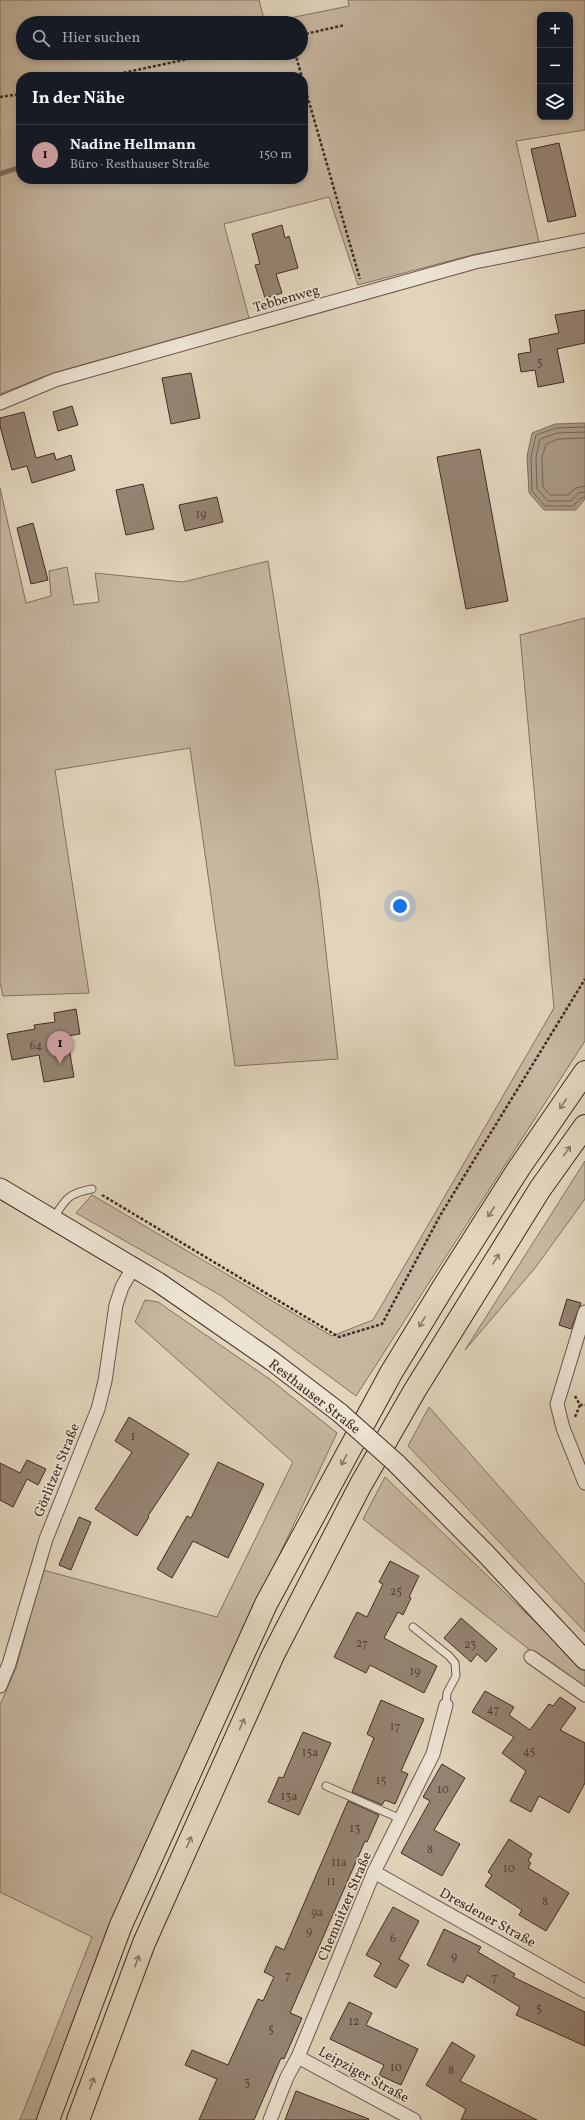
<!DOCTYPE html>
<html lang="de">
<meta charset="utf-8">
<style>
body{margin:0;font-family:Vollkorn,serif;background:#242831;color:#f1f3f6}
.controls{position:absolute;right:12px;top:12px;display:grid;overflow:hidden;border-radius:8px;box-shadow:0 2px 6px #0003}
.controls button{width:36px;height:36px;display:grid;place-items:center;padding:0;border:0;border-bottom:1px solid #363941;background:#171b24;color:#f1f3f6;font:20px sans-serif}
.you{position:absolute;left:400px;top:906px;width:14px;height:14px;margin:-10px;border:3px solid #fff;border-radius:50%;background:#1a73e8;box-shadow:0 0 0 6px #1a73e833}
.badge{display:grid;place-items:center;width:26px;height:26px;border-radius:50%;background:#c59692;color:#111;font-size:13px;font-weight:700}
.pin{position:absolute;translate:-50% -33px;filter:drop-shadow(0 1px 2px #0008)}
.pin::after{content:'';position:absolute;top:21px;width:14px;height:12px;background:inherit;clip-path:polygon(0 0,100% 0,50% 100%)}
.list{margin:0;padding:0;list-style:none}
h2{display:flex;justify-content:space-between;align-items:center;height:52px;margin:0;padding:0 16px;font-size:17px}
h2 small{font-size:13px;font-weight:400;color:#9ea1a6}
.list li{display:grid;grid-template-columns:26px 1fr auto;gap:12px;align-items:center;box-sizing:border-box;height:60px;padding:0 16px;border-top:1px solid #363941}
.list b{display:block;font-size:15px;white-space:nowrap}
.list p{margin:0;font-size:13px;white-space:nowrap;color:#9ea1a6}
.list em{font-size:13px;font-style:normal;color:#9ea1a6}
.icon{flex:none;width:22px;height:22px;fill:none;stroke:currentColor;stroke-width:2;stroke-linecap:round;stroke-linejoin:round}
.map{position:relative;flex:none;width:585px;height:2120px;overflow:hidden}
.search{position:absolute;background:#171b24;box-shadow:0 2px 6px #0003;left:16px;top:16px;width:292px;height:44px;display:flex;align-items:center;gap:10px;box-sizing:border-box;padding:0 14px;border-radius:22px;color:#9ea1a6;font-size:15px}
.panel{position:absolute;background:#171b24;box-shadow:0 2px 6px #0003;left:16px;top:72px;width:292px;height:112px;border-radius:16px}
.map>svg:first-child{display:block}
.green{fill:#c6b7a1;stroke:#847262;fill-rule:evenodd}
.water{fill:#ab9b88;stroke:#816f60}
.lines{fill:none;stroke-linecap:round;stroke-linejoin:round}
.shore{stroke:#766456;stroke-width:1}
.stream{stroke:#816f60;stroke-width:5}
.building{fill:#958373;stroke:#422c24}
.lane-casing{stroke:#6a564a;stroke-width:9}
.street-casing{stroke:#6a564a;stroke-width:15}
.secondary-casing{stroke:#422c24;stroke-width:21}
.highway-casing{stroke:#422c24;stroke-width:24}
.path{stroke:#422c24;stroke-width:2.5;stroke-dasharray:3 2;stroke-linecap:butt}
.lane{stroke:#ece3d3;stroke-width:7}
.street{stroke:#ece3d3;stroke-width:13}
.secondary{stroke:#ece3d3;stroke-width:19}
.highway{stroke:#e1d4bb;stroke-width:22}
.secondary-bridge-casing{stroke:#422c24;stroke-width:21;stroke-linecap:butt}
.secondary-bridge{stroke:#ece3d3;stroke-width:19}
.oneway{stroke:#8a7868}
.labels{text-anchor:middle;stroke-width:3.5;stroke-linejoin:round;paint-order:stroke}
.number-label{font-size:12px;fill:#574238}
.street-label{font-size:14px;fill:#422c24;stroke:#ece3d3}
</style>
<div class="map">
<svg width="585" height="2120" viewBox="0 0 585 2120">
<rect width="100%" height="100%" fill="#e1d4bb"/>
<filter id="stains"><feTurbulence type="fractalNoise" baseFrequency=".005" numOctaves="4"/><feColorMatrix values="0 0 0 0 .2 0 0 0 0 .09 0 0 0 0 .02 0 0 0 .5 -.17"/></filter>
<radialGradient id="worn" r=".72"><stop offset=".6" stop-color="#630" stop-opacity="0"/><stop offset="1" stop-color="#630" stop-opacity=".3"/></radialGradient>
<g class="green">
<path d="M0 0H259L265 23 349 6 348 0H585V130L516 141 539 242 476 254 358 285 329 197 224 224 249 318 53 373 0 394ZM540 15H570V117H540ZM23 23H301V53H23ZM21 77H303V179H21Z"/>
<path d="M0 488 26 603 51 596 49 571 67 567 74 605 99 602 95 573 183 582 268 561 319 890 338 1059 235 1066 190 748 55 770 89 993 3 996 0 982Z"/>
<path d="M585 618V1041L356 1396 220 1295 76 1213 92 1195 332 1336 373 1320 554 1008 520 635Z"/>
<path d="M585 1161V1199L535 1268 465 1350Z"/>
<path d="M145 1300 158 1302 271 1380 337 1433 258 1600 38 2120H20L92 1937 0 1892V1705L16 1668 43 1570 217 1617 293 1462 135 1322Z"/>
<path d="M429 1407 585 1584V1632L408 1446Z"/>
<path d="M385 1477 585 1670V1689L554 1669 363 1519Z"/>
</g>
<path class="water" d="M585 423V499L576 510H544L529 493 527 456 532 433 555 424Z"/>
<g class="lines">
<g class="shore">
<path d="M585 427 556 428 536 435 531 457 532 491 545 506H573L581 498 585 497"/>
<path d="M585 432 557 433 540 439 536 457 537 489 548 501H571L578 493 585 492"/>
<path d="M585 438 558 439 546 444 542 457 543 487 550 495H568L576 488 585 486"/>
</g>
<path class="stream" d="M0 174 21 167"/>
</g>
<g class="building">
<path d="M559 143 576 216 548 222 531 149Z"/>
<path d="M282 225 285 238 289 236 298 268 276 274 282 293 265 298 255 265 260 264 252 234Z"/>
<path d="M585 310V343L557 349 564 382 538 387 535 370 521 372 518 354 531 352 529 339 559 333 555 315Z"/>
<path d="M191 373 200 418 171 424 162 378Z"/>
<path d="M72 406 78 425 58 431 53 412Z"/>
<path d="M24 412 36 458 54 453 56 460 71 455 75 470 32 483 27 466 12 470 0 426V418Z"/>
<path d="M480 449 508 601 466 609 437 457Z"/>
<path d="M143 484 154 529 126 535 116 490Z"/>
<path d="M217 497 223 522 185 531 179 505Z"/>
<path d="M33 523 48 580 31 584 17 528Z"/>
<path d="M76 1009 80 1034 67 1036 74 1077 44 1082 39 1055 12 1060 7 1034 35 1029 34 1025 55 1022 54 1013Z"/>
<path d="M567 1299 581 1303 571 1329 559 1325Z"/>
<path d="M129 1417 189 1454 148 1516 149 1517 137 1536 95 1509 132 1452 115 1441Z"/>
<path d="M27 1460 46 1469 38 1485 27 1479 13 1507 0 1500V1463L20 1473Z"/>
<path d="M218 1462 264 1484 228 1558 193 1541 172 1578 157 1569 187 1516 191 1518Z"/>
<path d="M79 1517 91 1522 71 1570 59 1565Z"/>
<path d="M390 1561 419 1576 409 1597 411 1598 403 1615 398 1612 384 1638 437 1666 424 1693 370 1665 366 1673 334 1657 357 1612 367 1617 383 1584 379 1582Z"/>
<path d="M461 1618 497 1649 486 1662 477 1654 471 1662 444 1638Z"/>
<path d="M485 1691 514 1707 509 1715 530 1730 549 1704 553 1706 560 1697 576 1708 560 1730 585 1743V1783L569 1813 539 1796 531 1812 510 1801 526 1771 502 1753 514 1737 472 1712Z"/>
<path d="M381 1700 424 1719 401 1771 408 1774 395 1804 385 1800 382 1805 352 1792 374 1738 367 1734Z"/>
<path d="M303 1732 331 1743 299 1815 268 1802 279 1777 283 1778Z"/>
<path d="M442 1764 465 1778 434 1830 460 1844 442 1876 401 1853 430 1801 423 1797Z"/>
<path d="M348 1801 379 1815 367 1842 365 1841 290 2013 302 2018 284 2059 281 2058 254 2120H199L217 2079 185 2065 192 2050 228 2065 258 1999 263 2001 274 1977 264 1972 276 1946 284 1950Z"/>
<path d="M509 1839 532 1854 528 1861 531 1863 528 1868 569 1893 546 1931 519 1915 522 1910 485 1886 492 1875 488 1872Z"/>
<path d="M393 1907 419 1921 399 1959 409 1965 396 1988 374 1976 381 1963 366 1955Z"/>
<path d="M444 1929 481 1947 478 1952 515 1974 513 1977 585 2012V2046L516 2015 520 2007 467 1975 463 1983 427 1965Z"/>
<path d="M349 2002 372 2013 366 2025 418 2049 401 2085 379 2075 384 2065 330 2039Z"/>
<path d="M452 2042 475 2056 460 2081 537 2120H461L466 2109 426 2085Z"/>
<path d="M296 2091 369 2119 368 2120H285Z"/>
</g>
<g class="lines">
<defs>
<g id="lane">
<path d="M53 1219C65 1200 68 1193 92 1189"/>
<path d="M413 1627 449 1656 455 1663 456 1676 447 1693 446 1705"/>
<path d="M326 1786 401 1819"/>
</g>
<g id="street">
<path d="M0 403 55 380 475 262 585 240"/>
<path d="M585 1312 557 1404 563 1428 585 1483"/>
<path d="M531 1657 585 1695"/>
<path d="M0 1686 9 1664 46 1539 98 1409 105 1381 116 1305 122 1287 134 1266"/>
<path d="M374 1872 585 1991"/>
<path d="M298 2057 414 2120"/>
<path d="M270 2120 287 2077 298 2057 374 1872 433 1754 446 1705"/>
</g>
<g id="secondary">
<path d="M0 1188 158 1282 272 1361 340 1413"/>
<path d="M396 1463 486 1554 585 1660"/>
</g>
<g id="highway">
<path d="M48 2120 121 1925 266 1604 391 1373 444 1286 519 1168 585 1072"/>
<path d="M78 2120 144 1943 273 1655 360 1486 415 1390 540 1189 585 1126"/>
</g>
</defs>
<use href="#lane" class="lane-casing"/>
<use href="#street" class="street-casing"/>
<use href="#secondary" class="secondary-casing"/>
<use href="#highway" class="highway-casing"/>
<g class="path">
<path d="M301 35 345 25"/>
<path d="M295 53 302 77"/>
<path d="M104 77 216 53"/>
<path d="M303 81 360 279"/>
<path d="M0 97 21 94"/>
<path d="M102 1195 339 1337 382 1324 441 1214 585 979"/>
<path d="M575 1396 580 1405H585"/>
<path d="M575 1417 580 1405"/>
</g>
<use href="#lane" class="lane"/>
<use href="#street" class="street"/>
<use href="#secondary" class="secondary"/>
<use href="#highway" class="highway"/>
<defs>
<path id="secondary-bridge" d="M340 1413 396 1463"/>
</defs>
<use href="#secondary-bridge" class="secondary-bridge-casing"/>
<use href="#secondary-bridge" class="secondary-bridge"/>
</g>
<defs><path id="oneway-shaft" d="M-6 0H5M1.5-3L5.5 0L1.5 3" fill="none" stroke-width="1.6" stroke-linecap="round" stroke-linejoin="round"/></defs>
<g class="oneway">
<use href="#oneway-shaft" transform="translate(563 1104) rotate(124)"/>
<use href="#oneway-shaft" transform="translate(567 1151) rotate(-55)"/>
<use href="#oneway-shaft" transform="translate(491 1212) rotate(123)"/>
<use href="#oneway-shaft" transform="translate(496 1259) rotate(-58)"/>
<use href="#oneway-shaft" transform="translate(422 1322) rotate(121)"/>
<use href="#oneway-shaft" transform="translate(344 1460) rotate(118)"/>
<use href="#oneway-shaft" transform="translate(242 1724) rotate(-66)"/>
<use href="#oneway-shaft" transform="translate(189 1842) rotate(-66)"/>
<use href="#oneway-shaft" transform="translate(137 1961) rotate(-70)"/>
<use href="#oneway-shaft" transform="translate(92 2083) rotate(-70)"/>
</g>
<g class="labels">
<g class="number-label">
<text x="540" y="366">5</text>
<text x="201" y="518">19</text>
<text x="36" y="1049">64</text>
<text x="133" y="1440">1</text>
<text x="396" y="1595">25</text>
<text x="362" y="1647">27</text>
<text x="470" y="1648">23</text>
<text x="415" y="1675">19</text>
<text x="493" y="1713">47</text>
<text x="395" y="1730">17</text>
<text x="529" y="1755">45</text>
<text x="310" y="1756">15a</text>
<text x="381" y="1784">15</text>
<text x="443" y="1793">10</text>
<text x="289" y="1800">13a</text>
<text x="355" y="1832">13</text>
<text x="430" y="1853">8</text>
<text x="339" y="1866">11a</text>
<text x="509" y="1872">10</text>
<text x="331" y="1885">11</text>
<text x="545" y="1905">8</text>
<text x="317" y="1916">9a</text>
<text x="309" y="1935">9</text>
<text x="393" y="1942">6</text>
<text x="454" y="1960">9</text>
<text x="288" y="1979">7</text>
<text x="495" y="1981">7</text>
<text x="539" y="2012">5</text>
<text x="354" y="2025">12</text>
<text x="271" y="2033">5</text>
<text x="396" y="2071">10</text>
<text x="451" y="2074">8</text>
<text x="247" y="2086">3</text>
</g>
<g class="street-label">
<text transform="translate(286 298) rotate(-16)" y="5">Tebbenweg</text>
<text transform="translate(315 1396) rotate(38)" y="5">Resthauser Straße</text>
<text transform="translate(56 1470) rotate(-68)" y="5">Görlitzer Straße</text>
<text transform="translate(344 1906) rotate(-67)" y="5">Chemnitzer Straße</text>
<text transform="translate(488 1917) rotate(29)" y="5">Dresdener Straße</text>
<text transform="translate(364 2074) rotate(29)" y="5">Leipziger Straße</text>
</g>
</g>
<rect width="100%" height="100%" filter="url(#stains)"/>
<rect width="100%" height="100%" fill="url(#worn)"/>
</svg>
<div class="controls">
<button>+</button>
<button>−</button>
<button><svg class="icon" aria-label="layers" viewBox="0 0 24 24"><path d="M12 4l9 5-9 5-9-5zM3 14l9 5 9-5"/></svg></button>
</div>
<div class="you"></div>
<div class="pin badge" style="left:60px;top:1064px">1</div>
<div class="search"><svg class="icon" aria-label="search" viewBox="0 0 24 24"><circle cx="10" cy="10" r="6"/><path d="M15 15l6 6"/></svg>Hier suchen</div>
<section class="panel">
<h2>In der Nähe<small></small></h2>
<ul class="list">
<li><span class="badge">1</span><div><b>Nadine Hellmann</b><p>Büro · Resthauser Straße</p></div><em>150 m</em></li>
</ul>
</section>
</div>
